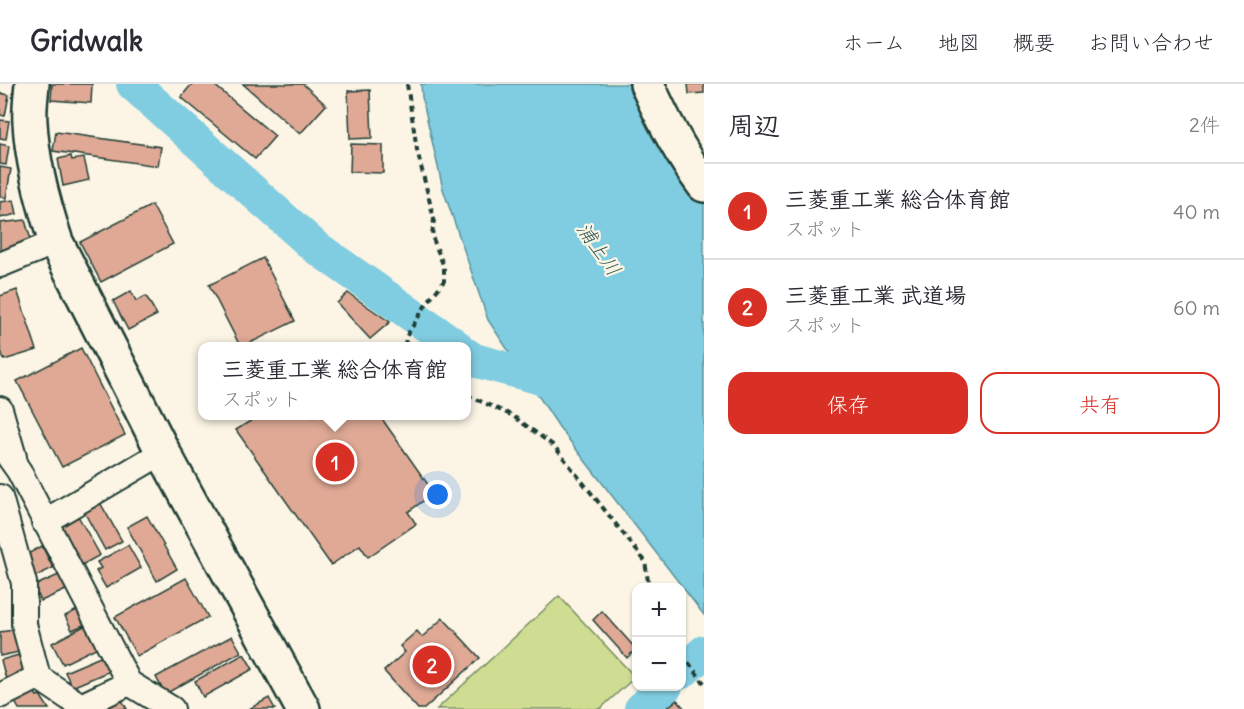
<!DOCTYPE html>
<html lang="ja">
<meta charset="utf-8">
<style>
body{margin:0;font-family:Delius,"Klee One",sans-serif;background:#f2f2f3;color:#2b2b33}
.controls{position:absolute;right:18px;bottom:18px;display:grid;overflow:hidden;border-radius:12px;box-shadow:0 2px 4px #0004}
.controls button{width:54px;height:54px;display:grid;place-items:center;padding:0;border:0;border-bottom:2px solid #e1e1e2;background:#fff;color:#2b2b33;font:30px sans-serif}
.you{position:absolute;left:438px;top:411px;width:21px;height:21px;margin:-15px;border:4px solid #fff;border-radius:50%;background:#1a73e8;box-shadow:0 0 0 9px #1a73e833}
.badge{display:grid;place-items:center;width:39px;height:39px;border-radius:50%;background:#d93025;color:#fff;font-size:20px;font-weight:700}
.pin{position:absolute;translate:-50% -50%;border:3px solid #fff;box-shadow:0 2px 6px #0006}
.popup{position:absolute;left:198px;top:258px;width:273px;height:78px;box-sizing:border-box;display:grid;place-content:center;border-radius:12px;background:#fff;filter:drop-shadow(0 2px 4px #0005);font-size:20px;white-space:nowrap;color:#7c7c81}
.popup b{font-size:22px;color:#2b2b33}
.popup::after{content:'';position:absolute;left:50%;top:100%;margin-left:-12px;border:12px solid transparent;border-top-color:#fff}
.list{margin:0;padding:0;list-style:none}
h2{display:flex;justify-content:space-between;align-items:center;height:78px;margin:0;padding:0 24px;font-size:26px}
h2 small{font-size:20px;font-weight:400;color:#7c7c81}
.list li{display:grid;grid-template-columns:39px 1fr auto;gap:18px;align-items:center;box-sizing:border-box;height:96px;padding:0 24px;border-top:2px solid #e1e1e2}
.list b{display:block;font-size:22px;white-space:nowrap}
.list p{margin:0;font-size:20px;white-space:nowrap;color:#7c7c81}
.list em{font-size:20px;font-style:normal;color:#7c7c81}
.actions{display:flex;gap:12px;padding:18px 24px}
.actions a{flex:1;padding:14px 0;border:2px solid #d93025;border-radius:18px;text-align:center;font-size:21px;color:#d93025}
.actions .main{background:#d93025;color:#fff}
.map{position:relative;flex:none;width:704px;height:625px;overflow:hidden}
header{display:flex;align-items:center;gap:36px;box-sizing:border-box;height:84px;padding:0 30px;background:#fff;border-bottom:2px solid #e1e1e2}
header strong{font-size:28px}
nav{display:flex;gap:33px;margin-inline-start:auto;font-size:21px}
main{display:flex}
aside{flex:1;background:#fff}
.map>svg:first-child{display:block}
.green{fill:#cedd91;stroke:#768d62;stroke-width:1.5}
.water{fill:#80cce0;stroke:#59939b;stroke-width:1.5}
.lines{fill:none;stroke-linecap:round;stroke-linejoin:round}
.river{stroke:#80cce0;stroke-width:34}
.building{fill:#dfa995;stroke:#1f3d34;stroke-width:1.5}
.street-casing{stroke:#1f3d34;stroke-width:28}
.secondary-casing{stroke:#1f3d34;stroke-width:38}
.path{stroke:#1f3d34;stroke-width:4;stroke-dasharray:6 4.5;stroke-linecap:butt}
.street{stroke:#fcf5e5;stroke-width:24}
.secondary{stroke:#fcf5e5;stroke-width:33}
.labels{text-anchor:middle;stroke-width:4.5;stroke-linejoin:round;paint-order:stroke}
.water-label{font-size:20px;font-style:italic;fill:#325a56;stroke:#fcf5e5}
</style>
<header>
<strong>Gridwalk</strong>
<nav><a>ホーム</a><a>地図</a><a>概要</a><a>お問い合わせ</a></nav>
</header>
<main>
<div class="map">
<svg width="704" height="625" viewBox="0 0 704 625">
<rect width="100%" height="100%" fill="#fcf5e5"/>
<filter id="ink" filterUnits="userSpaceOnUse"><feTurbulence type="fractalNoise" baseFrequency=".0167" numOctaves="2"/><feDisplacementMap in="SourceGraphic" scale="12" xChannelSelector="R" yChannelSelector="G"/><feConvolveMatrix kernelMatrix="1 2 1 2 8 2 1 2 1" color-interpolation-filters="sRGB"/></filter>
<g filter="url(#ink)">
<path class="green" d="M559 512 635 593 600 625H437Z"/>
<path class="water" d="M421 0H639L704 109V531L559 343 488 236 443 105 422 13Z"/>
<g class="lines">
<g class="river">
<path d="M133 0 314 162 456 262"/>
<path d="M467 271 474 276 567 301"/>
<path d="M682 588 704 568"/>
<path d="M641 625 666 602"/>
</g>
</g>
<g class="building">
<path d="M52 0H92L91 19 51 16Z"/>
<path d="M192 0H213L275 52 255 75 181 13Z"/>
<path d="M243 0H303L326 21 300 50Z"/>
<path d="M688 0H704V9L689 10Z"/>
<path d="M370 6 372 54 350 55 348 7Z"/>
<path d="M0 9 9 11 5 32 0 31Z"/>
<path d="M0 36 9 37 6 55 0 54Z"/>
<path d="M56 48 161 63 158 82 53 67Z"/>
<path d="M0 60 9 62 6 81 0 80Z"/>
<path d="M351 60 383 61V89L350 88Z"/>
<path d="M71 72 72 76 84 74 89 96 63 102 58 75Z"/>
<path d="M0 83 11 85 6 114 0 113Z"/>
<path d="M14 116 17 130 0 134V118Z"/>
<path d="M152 121 173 160 101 198 80 158Z"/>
<path d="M25 136 33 163 0 173V139Z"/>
<path d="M263 174 295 237 244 262H240L209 201Z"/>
<path d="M17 206 37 266 4 276 0 263V212Z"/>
<path d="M131 207 136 217 146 212 157 231 128 246 113 217Z"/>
<path d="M348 209 390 238 370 255 337 219Z"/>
<path d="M81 264 125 351 62 383 17 297Z"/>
<path d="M258 332H380L434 409 408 428 416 440 368 473 360 461 331 481 236 346Z"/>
<path d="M98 415 122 457 105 466 82 424Z"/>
<path d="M78 432 100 471 82 481 60 441Z"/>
<path d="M147 432 177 485 157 497 127 443Z"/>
<path d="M128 461 141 484 106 504 96 487 101 484 97 478Z"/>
<path d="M42 462 53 484 34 493 24 472Z"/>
<path d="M61 490 68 505 41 517 34 502Z"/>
<path d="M186 494 208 533 137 572 115 533Z"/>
<path d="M81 524 88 539 72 546 65 532Z"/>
<path d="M602 527 636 565 627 574 593 536Z"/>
<path d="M443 534 480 574 424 625H418L384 587 405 568 400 562 417 547 422 553Z"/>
<path d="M86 541 98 563 63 580 52 559Z"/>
<path d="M20 545 24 567 0 572V548Z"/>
<path d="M232 552 241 568 165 610 156 593Z"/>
<path d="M26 569 32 593 7 599 1 576Z"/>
<path d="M244 570 253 585 203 613 195 597Z"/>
<path d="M105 571 112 586 72 603 65 588Z"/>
<path d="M32 605 37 612 40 611 49 625H19L14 616Z"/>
<path d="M120 613 127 625H99Z"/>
<path d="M269 614 275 625H249Z"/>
<path d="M677 616 685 625H669L668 623Z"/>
</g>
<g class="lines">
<defs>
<g id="street">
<path d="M0 181 56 158"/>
<path d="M0 325 14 373"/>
<path d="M0 360 19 387 129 599 172 625"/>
<path d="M0 413 24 499V540L38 593 81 622 129 599"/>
<path d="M44 438 163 368"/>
<path d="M2 611 38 593"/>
</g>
<g id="secondary">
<path d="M32 0C31 12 29 25 30 38 32 79 43 119 56 158L163 368 303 625"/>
<path d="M647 0C663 36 680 69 704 101"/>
</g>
</defs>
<use href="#street" class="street-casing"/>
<use href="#secondary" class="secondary-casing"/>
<g class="path">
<path d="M405 262 406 253 427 219 444 197V183L432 152 434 135 417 66 407 0"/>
<path d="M467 311 513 332 554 362 645 477 649 504"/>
<path d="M682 570 704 599"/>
</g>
<use href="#street" class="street"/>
<use href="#secondary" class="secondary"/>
</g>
</g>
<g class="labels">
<g class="water-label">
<text transform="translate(599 165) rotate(55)" y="7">浦上川</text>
</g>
</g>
</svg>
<div class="controls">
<button>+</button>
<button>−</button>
</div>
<div class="you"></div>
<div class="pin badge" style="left:335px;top:378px">1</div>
<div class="popup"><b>三菱重工業 総合体育館</b>スポット</div>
<div class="pin badge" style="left:432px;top:581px">2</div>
</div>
<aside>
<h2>周辺<small>2件</small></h2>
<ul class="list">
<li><span class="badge">1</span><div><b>三菱重工業 総合体育館</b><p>スポット</p></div><em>40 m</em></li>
<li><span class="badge">2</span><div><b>三菱重工業 武道場</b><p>スポット</p></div><em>60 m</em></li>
</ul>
<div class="actions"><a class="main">保存</a><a>共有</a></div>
</aside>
</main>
